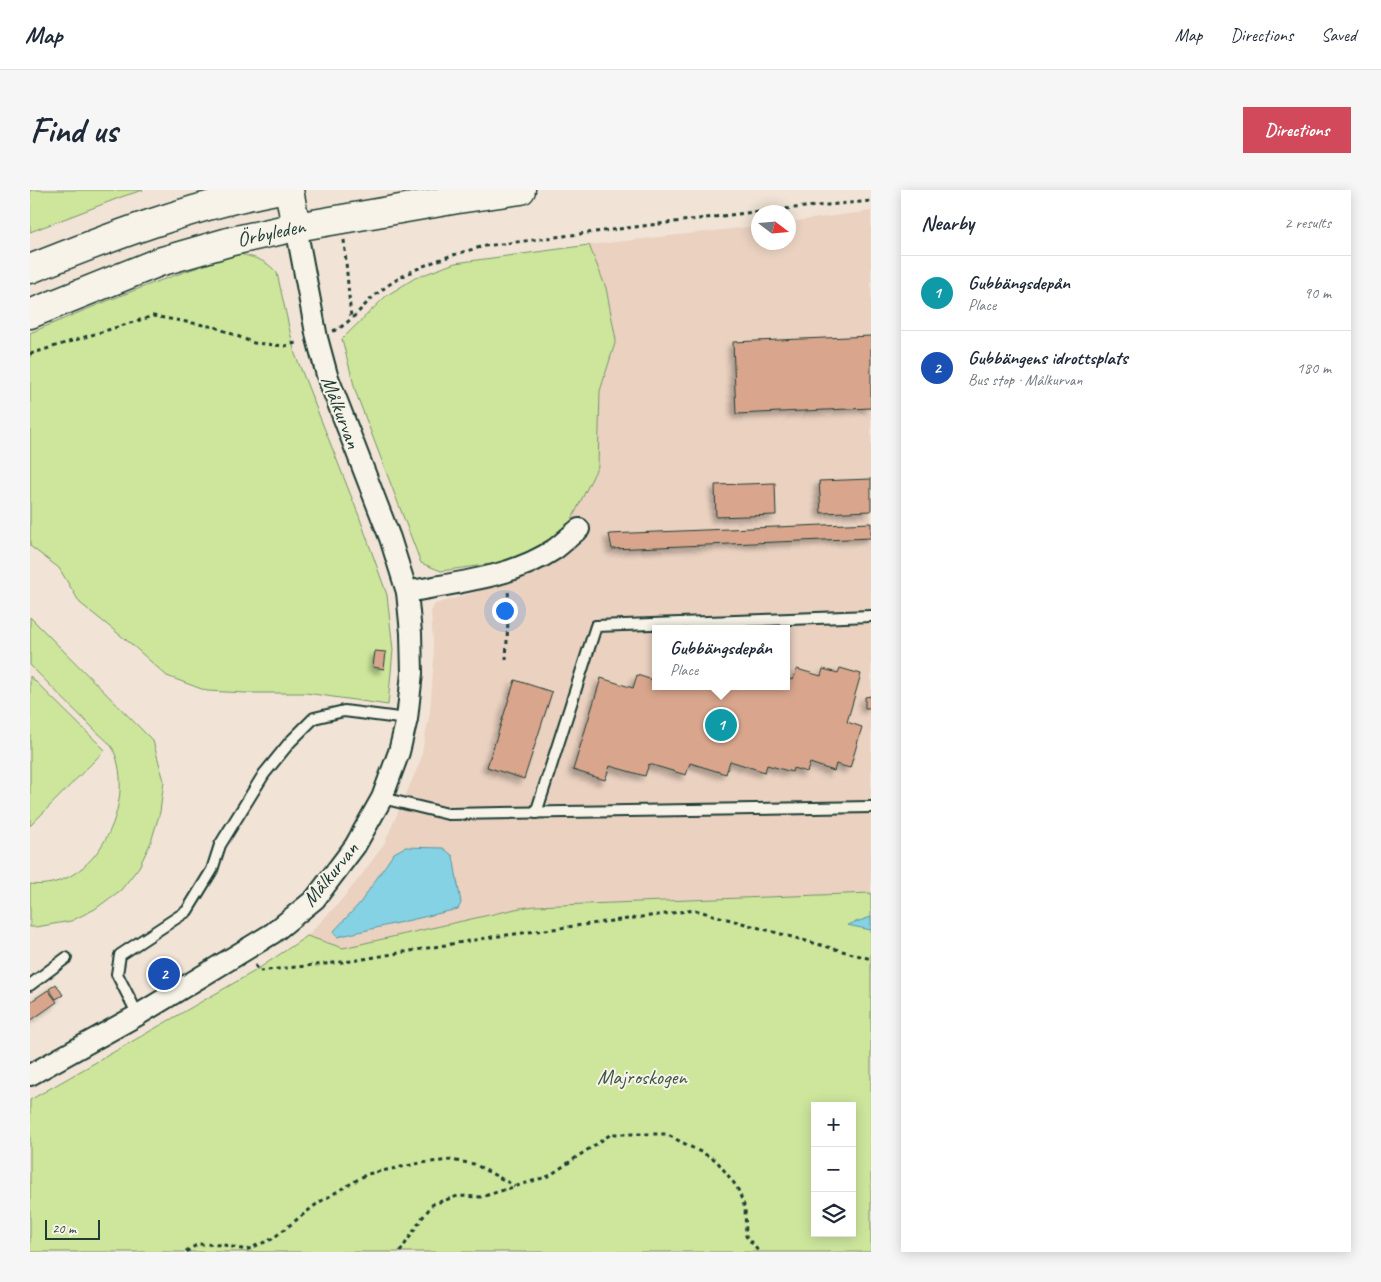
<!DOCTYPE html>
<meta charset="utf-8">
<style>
body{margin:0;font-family:Caveat,sans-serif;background:#f6f6f7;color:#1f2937}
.controls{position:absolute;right:15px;bottom:15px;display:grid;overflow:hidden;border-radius:0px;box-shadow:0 2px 12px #0003}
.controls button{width:45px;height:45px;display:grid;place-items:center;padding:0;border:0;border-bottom:1px solid #e0e1e3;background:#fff;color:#1f2937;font:25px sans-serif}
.compass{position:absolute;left:721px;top:15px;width:45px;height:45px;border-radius:50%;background:#fff;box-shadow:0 2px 12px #0003;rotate:106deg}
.scale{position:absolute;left:15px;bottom:12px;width:55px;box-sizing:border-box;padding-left:5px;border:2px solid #1f3d34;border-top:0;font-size:14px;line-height:18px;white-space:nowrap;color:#1f3d34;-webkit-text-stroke:4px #f7f3e8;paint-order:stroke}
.you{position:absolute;left:474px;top:420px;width:18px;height:18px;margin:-12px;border:4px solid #fff;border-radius:50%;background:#1a73e8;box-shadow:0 0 0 8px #1a73e833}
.badge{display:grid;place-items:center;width:32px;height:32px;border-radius:50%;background:#d1495b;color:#fff;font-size:16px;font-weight:700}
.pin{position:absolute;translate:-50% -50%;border:2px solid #fff;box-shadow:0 1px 5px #0006}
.popup{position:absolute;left:622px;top:435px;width:138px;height:65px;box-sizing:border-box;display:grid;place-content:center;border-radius:0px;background:#fff;filter:drop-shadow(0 1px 4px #0005);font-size:16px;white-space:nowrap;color:#747a83}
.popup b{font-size:19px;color:#1f2937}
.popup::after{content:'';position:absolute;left:50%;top:100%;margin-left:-10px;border:10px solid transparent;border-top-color:#fff}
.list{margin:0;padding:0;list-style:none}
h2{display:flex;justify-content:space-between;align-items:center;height:65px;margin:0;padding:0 20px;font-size:21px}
h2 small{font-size:16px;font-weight:400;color:#747a83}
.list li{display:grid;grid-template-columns:32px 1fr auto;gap:15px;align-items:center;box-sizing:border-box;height:75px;padding:0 20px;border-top:1px solid #e0e1e3}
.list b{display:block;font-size:19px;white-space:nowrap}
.list p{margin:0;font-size:16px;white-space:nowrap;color:#747a83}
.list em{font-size:16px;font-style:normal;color:#747a83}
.icon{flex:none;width:28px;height:28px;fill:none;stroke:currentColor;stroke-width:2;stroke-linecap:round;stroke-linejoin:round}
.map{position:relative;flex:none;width:841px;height:1062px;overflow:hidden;border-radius:0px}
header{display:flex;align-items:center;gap:30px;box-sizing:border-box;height:70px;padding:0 25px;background:#fff;border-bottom:1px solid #e0e1e3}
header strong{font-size:24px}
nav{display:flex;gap:28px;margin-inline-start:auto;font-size:18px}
.intro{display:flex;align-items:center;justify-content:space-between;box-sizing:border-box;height:120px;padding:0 30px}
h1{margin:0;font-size:35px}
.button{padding:12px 22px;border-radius:0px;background:#d1495b;color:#fff;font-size:18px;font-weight:700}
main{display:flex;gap:30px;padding:0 30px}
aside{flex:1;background:#fff;border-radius:0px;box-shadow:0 2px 12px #0003}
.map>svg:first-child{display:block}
.built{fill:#ead1c0;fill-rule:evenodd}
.green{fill:#cde69c;stroke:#769268;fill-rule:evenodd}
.water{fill:#85d2e5;stroke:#5c969e}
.building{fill:#d9a68d;stroke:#1f3d34;filter:url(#shadow)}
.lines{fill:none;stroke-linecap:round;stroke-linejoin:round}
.service-casing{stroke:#1f3d34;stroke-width:14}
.minor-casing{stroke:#1f3d34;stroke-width:24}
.secondary-casing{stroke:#1f3d34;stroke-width:31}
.path{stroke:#1f3d34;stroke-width:3;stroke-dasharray:4 4;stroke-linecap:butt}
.service{stroke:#f7f3e8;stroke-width:10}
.minor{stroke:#f7f3e8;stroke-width:20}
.secondary{stroke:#f7f3e8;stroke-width:28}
.labels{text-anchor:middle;stroke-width:4;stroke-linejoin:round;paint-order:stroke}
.street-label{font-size:21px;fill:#1f3d34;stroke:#f7f3e8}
.park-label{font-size:21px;fill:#395644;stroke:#f7f3e8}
</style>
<header>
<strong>Map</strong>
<nav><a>Map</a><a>Directions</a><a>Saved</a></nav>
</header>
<div class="intro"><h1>Find us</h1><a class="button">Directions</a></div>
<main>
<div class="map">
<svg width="841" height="1062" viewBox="0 0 841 1062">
<defs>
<filter id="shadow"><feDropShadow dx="-4.5" dy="4.5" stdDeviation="2.5" flood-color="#0004"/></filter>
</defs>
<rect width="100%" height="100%" fill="#f1e4d6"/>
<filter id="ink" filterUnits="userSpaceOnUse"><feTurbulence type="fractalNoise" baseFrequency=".02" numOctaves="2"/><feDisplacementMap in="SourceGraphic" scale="10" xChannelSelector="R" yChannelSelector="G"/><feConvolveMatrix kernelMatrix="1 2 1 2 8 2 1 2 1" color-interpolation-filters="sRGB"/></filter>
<g filter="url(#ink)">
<path class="built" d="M841 21V703L505 716 490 718 313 758 277 746 308 714 331 686 354 654 390 572 400 522 404 468 401 422 405 414 476 393 531 367 558 348 541 331 568 276 570 201 586 150 576 98 559 55 728 36V52H758L759 32ZM626 439H756V496H626Z"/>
<g class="green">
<path d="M0 0H113L94 6 0 42Z"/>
<path d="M559 55 576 98 586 150 570 201 568 276 541 331 520 349 494 364 468 373 411 381 391 373 326 203 312 149 356 106 385 88 425 73Z"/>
<path d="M210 64C226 68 236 70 247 83L265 164 329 326 357 405 363 460 358 515 276 503H216L177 501 137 486 100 453 50 413 29 378 0 356V143C69 114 138 85 210 64Z"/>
<path d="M0 427 123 551 134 591 130 622 121 652 109 677 91 700 65 719 41 731 6 737H0V694C65 702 108 613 83 559 79 551 68 544 62 537 41 517 21 496 0 475Z"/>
<path d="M0 486 75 560 0 636Z"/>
<path d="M841 703V1062H0V910L225 781 277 746 313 758 490 718 505 716ZM785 916H822V1043H785Z"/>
</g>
<g class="water">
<path d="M375 657 413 658 423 666 431 713 428 719 307 747 303 742 330 713 364 663Z"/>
<path d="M841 727V740L817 735Z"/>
</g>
<g class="building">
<path d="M841 146V218L706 224 703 152Z"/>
<path d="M841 289V321L791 323 789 291Z"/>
<path d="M745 293 746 325 686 327 685 295Z"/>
<path d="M841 333V348L582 359 579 344Z"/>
<path d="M345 461 356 462 354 479 343 477Z"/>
<path d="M810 478 831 484 817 532 832 537 820 578 806 574 804 581 780 573 777 582 763 578 762 582 737 575 735 582 700 571 696 584 660 573 656 585 619 574 615 586 580 576 575 590 543 580 571 488 603 498 607 485 626 491V496H756V488L763 490 767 479 791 486 793 479 808 483Z"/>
<path d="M485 490 522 502 494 589 457 577Z"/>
<path d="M841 506V518H835V507Z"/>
<path d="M26 794 33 805 26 809 19 799Z"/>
<path d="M18 800 27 812 0 831V812Z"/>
</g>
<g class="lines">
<defs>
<g id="service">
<path d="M352 608 418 624 841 617"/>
<path d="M506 623 566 436 841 426"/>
<path d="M0 795 36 768"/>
<path d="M108 825 87 784 90 765 157 721 182 680 190 655 234 584 260 552 284 528 314 521 377 529"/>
</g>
<g id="minor">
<path d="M377 402C427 392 482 388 525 359 533 353 541 345 549 339"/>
<path d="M0 885 108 825 243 743 285 709 325 656 352 608 369 562 377 529 382 483 381 443 377 402 360 348 297 185 287 148 266 37"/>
</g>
<g id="secondary">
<path d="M259 0 266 37"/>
<path d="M0 79C80 47 161 16 246 0"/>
<path id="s1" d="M0 124 129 72 202 51 266 37 428 9 491 0"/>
</g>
</defs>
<use href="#service" class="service-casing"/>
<use href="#minor" class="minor-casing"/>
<use href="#secondary" class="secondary-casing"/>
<g class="path">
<path d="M314 50 321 128"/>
<path d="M303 141C323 133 335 111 353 99 382 77 420 65 455 56L732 21 841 11"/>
<path d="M0 164 123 126 185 137 224 153 255 156 269 152"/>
<path d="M476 470 479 411 478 401"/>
<path d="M225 775 229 781 322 771 462 747 665 720 841 769"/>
<path d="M156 1062 168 1054 194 1055 216 1060 242 1049 288 1013 337 984 391 973 421 970 444 974 485 996"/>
<path d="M370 1062 392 1028 403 1014 428 1006 451 1007 519 986 581 944H636L686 970 707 997 715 1018 716 1046 729 1062"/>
</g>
<use href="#service" class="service"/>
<use href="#minor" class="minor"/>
<use href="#secondary" class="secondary"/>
</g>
</g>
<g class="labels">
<g class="street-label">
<text dy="7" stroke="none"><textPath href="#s1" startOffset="255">Örbyleden</textPath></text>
<text transform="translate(311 222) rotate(69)" y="7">Målkurvan</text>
<text transform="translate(300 684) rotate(-51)" y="7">Målkurvan</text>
</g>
<g class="park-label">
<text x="612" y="894">Majroskogen</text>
</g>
</g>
</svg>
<div class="controls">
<button>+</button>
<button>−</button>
<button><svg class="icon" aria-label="layers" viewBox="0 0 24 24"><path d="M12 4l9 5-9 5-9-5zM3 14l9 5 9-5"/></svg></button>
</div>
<svg class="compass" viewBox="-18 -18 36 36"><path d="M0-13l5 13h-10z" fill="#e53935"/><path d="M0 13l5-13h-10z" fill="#747a83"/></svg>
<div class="scale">20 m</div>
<div class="you"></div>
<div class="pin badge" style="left:691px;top:535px;background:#0f9aa8">1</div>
<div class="popup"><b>Gubbängsdepån</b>Place</div>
<div class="pin badge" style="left:134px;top:784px;background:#1a4fb4">2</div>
</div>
<aside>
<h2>Nearby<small>2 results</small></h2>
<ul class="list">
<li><span class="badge" style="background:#0f9aa8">1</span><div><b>Gubbängsdepån</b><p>Place</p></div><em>90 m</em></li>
<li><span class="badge" style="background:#1a4fb4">2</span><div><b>Gubbängens idrottsplats</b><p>Bus stop · Målkurvan</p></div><em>180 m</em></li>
</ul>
</aside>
</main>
